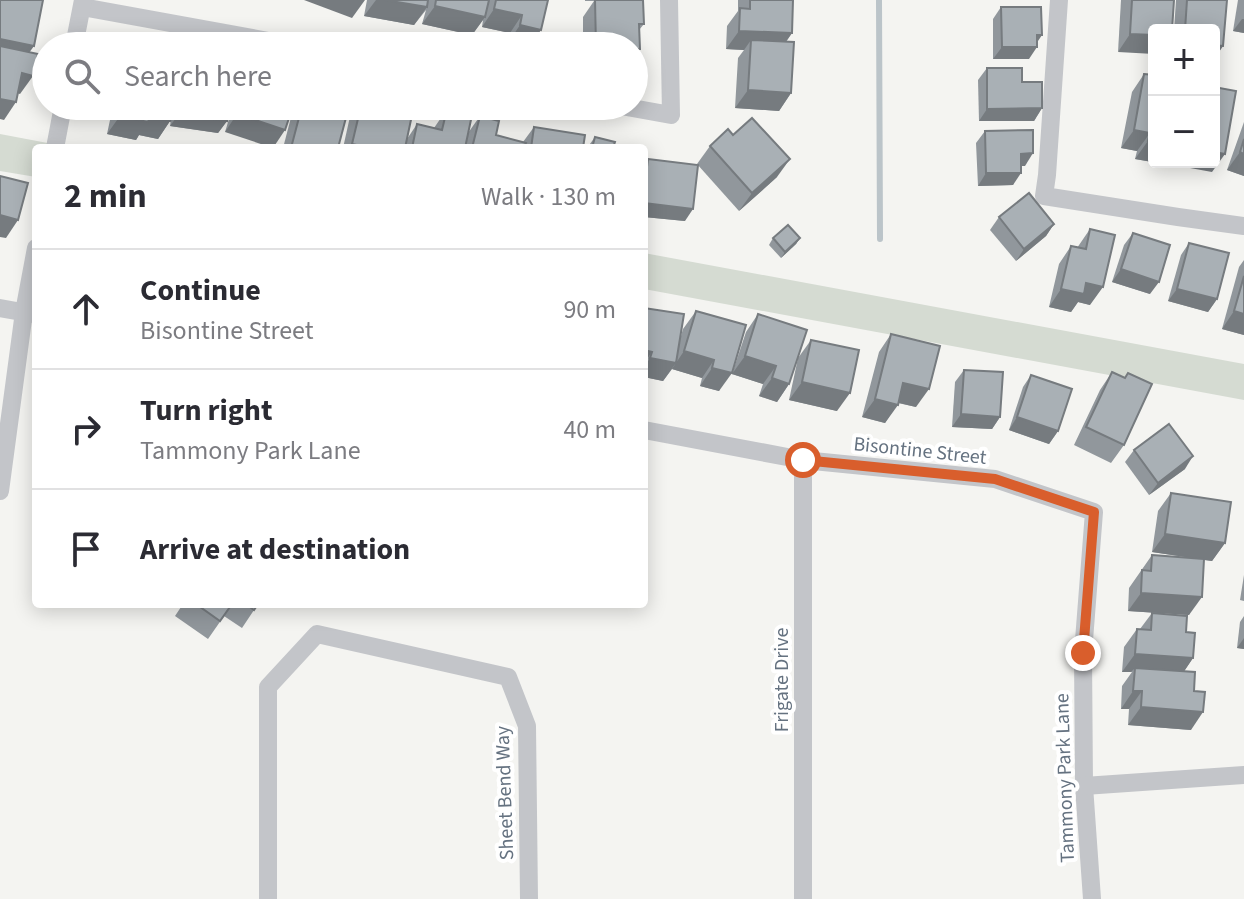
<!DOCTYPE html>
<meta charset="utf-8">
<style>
body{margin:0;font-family:"Source Sans 3",sans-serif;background:#f7f7f7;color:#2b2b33}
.controls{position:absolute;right:24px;top:24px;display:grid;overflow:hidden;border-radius:8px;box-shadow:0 4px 20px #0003}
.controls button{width:72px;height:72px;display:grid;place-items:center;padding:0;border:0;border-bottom:2px solid #e1e1e2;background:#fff;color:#2b2b33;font:40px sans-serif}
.stop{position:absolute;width:24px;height:24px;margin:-18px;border:6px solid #d95e2c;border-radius:50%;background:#fff}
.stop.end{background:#d95e2c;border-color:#fff;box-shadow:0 2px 8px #0008}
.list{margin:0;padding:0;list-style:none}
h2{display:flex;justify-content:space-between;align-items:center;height:104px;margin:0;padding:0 32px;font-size:34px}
h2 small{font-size:26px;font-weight:400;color:#7c7c81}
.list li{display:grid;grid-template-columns:52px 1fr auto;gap:24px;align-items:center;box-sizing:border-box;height:120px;padding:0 32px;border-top:2px solid #e1e1e2}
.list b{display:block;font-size:30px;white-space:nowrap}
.list p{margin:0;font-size:26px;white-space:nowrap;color:#7c7c81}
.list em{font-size:26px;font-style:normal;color:#7c7c81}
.icon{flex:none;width:44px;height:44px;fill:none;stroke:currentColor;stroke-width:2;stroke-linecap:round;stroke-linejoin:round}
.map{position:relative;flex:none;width:1244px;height:899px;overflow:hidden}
.search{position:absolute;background:#fff;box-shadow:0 4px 20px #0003;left:32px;top:32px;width:616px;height:88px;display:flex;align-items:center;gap:20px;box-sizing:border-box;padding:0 28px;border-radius:44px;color:#7c7c81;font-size:30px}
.panel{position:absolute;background:#fff;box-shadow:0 4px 20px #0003;left:32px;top:144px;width:616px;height:464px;border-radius:8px}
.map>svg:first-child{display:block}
.green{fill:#d5dbd2}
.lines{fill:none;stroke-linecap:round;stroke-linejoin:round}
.stream{stroke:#bbc4c9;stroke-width:6}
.street{stroke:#c3c5c9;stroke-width:18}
.wall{fill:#91979c}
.shaded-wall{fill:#767b7f}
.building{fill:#a9b0b5;stroke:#767b7f;stroke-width:2}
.route{stroke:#d95e2c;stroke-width:10}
.labels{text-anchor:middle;stroke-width:8;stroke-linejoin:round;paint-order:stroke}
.street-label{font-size:20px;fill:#657280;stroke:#fff}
</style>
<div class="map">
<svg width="1244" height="899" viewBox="0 0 1244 899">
<rect width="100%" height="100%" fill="#f4f4f1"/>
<g class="green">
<path d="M0 134 74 148H36V177L0 171Z"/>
<path d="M644 253 1244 364V400L644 289Z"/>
</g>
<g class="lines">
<path class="stream" d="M879 0 880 239"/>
<g class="street">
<path d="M1059 0 1047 175 1044 196 1178 217 1244 226"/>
<path d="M82 7 296 46"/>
<path d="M74 46 83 0"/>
<path d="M621 106 671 115 669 0"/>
<path d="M55 148 63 106"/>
<path d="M0 308 33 314"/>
<path d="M644 430 803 460 995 479 1094 512 1083 653 1084 786 1092 899"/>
<path d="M0 491 24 312 36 248"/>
<path d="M1084 786 1244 775"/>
<path d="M268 899V687L317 634 508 677 527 726 529 899"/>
<path d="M803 899V460"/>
</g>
</g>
<g class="wall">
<path d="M367 0H548L530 46H522L508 43 510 33 482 27 483 20 472 35 422 24 426 10 414 25 364 16Z"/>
<path d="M585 0H643L644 24 639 30 640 49 634 57V46H583V17L594 1H585Z"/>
<path d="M738 0H793L792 33 786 42 791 93 779 111 735 108 738 58 744 50 726 49 727 26 738 11Z"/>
<path d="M1121 0H1174L1118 52Z"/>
<path d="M1176 0H1227L1223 46 1214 59V30H1174Z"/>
<path d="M1238 0H1244V33L1233 31Z"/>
<path d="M1001 7 1029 59H993V19Z"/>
<path d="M987 68 1022 82 1042 108 1034 121H979L978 80Z"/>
<path d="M1144 74 1154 162H1159L1158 163 1135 159 1137 151 1121 148 1132 92Z"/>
<path d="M113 106H229L227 121 218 133 170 126 172 114 170 121 158 139 139 135 136 140 107 134Z"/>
<path d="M233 106H293L225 132Z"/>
<path d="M294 106H332L338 148H283Z"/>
<path d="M355 106 383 109 407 139 417 124 434 128 447 109 468 133 480 116 496 135 523 142 534 127 583 148H343L351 112Z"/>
<path d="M1244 122V176L1227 170Z"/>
<path d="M985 131 1025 166H1021L1013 185 978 186 976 143Z"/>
<path d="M733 135 777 177 739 211 697 164 710 146Z"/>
<path d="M595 137 613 148H587Z"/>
<path d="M648 159 685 221 644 217V165Z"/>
<path d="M999 217 1054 224 1046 236 1016 261 990 230Z"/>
<path d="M1090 229V305L1078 302 1071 312 1049 307 1059 264 1071 246 1077 248Z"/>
<path d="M1133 233 1150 294 1112 282 1124 245Z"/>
<path d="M773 238H800L796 244 781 258 769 245Z"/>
<path d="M1189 243 1217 299 1208 312 1168 301 1181 255Z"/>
<path d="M1244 260V335L1222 329 1239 267Z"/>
<path d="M644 308 679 343 683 329 696 311 746 325 719 391 700 386 702 378 672 369 663 381 644 377Z"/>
<path d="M758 314 789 384 777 402 759 396 763 384 732 374 746 332Z"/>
<path d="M891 334 916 407 898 403 885 423 862 417 879 352Z"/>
<path d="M811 340 837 411 789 400 798 358Z"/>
<path d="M964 370 1000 417 992 429 952 427 955 382Z"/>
<path d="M1112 372 1124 378 1128 373 1124 445 1111 463 1074 445 1100 390Z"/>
<path d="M1031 375 1058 431 1049 444 1009 430 1023 387Z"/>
<path d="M1134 450 1185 469 1149 495 1125 462Z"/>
<path d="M1171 493 1225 543 1212 561 1204 560 1189 615 1128 611 1129 588 1152 555 1198 559 1152 552 1158 511Z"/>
<path d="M1244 575V601L1240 600Z"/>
<path d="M183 604H258L242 628 224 616 208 639 175 616Z"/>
<path d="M1152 613 1186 632 1193 658 1184 671 1191 730 1128 725 1129 709H1121L1122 686 1132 672H1122L1124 647 1137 629H1140Z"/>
<path d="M1244 616V649L1237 648 1240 622Z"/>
</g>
<g class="shaded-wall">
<path d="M304 0H365L352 18Z"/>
<path d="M376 0H385L427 7 414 25 364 16Z"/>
<path d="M435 6 485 17 472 35 422 24Z"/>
<path d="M494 9 522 15 510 33 482 27Z"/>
<path d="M1242 19H1244V33L1233 31Z"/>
<path d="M520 25 541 30 530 46H522L508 43Z"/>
<path d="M739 31 792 33 779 51 751 40 744 50 726 49Z"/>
<path d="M1130 34 1154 35V54L1118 52Z"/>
<path d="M1037 35H1042L1034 47H1037L1029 59H993L1002 47Z"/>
<path d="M0 39 34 46 21 64 0 60Z"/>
<path d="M1214 45 1223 46 1214 59Z"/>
<path d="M22 73 33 76 20 94 10 91Z"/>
<path d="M748 90 791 93 779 111 735 108Z"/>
<path d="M0 99 16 102 4 120 0 119Z"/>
<path d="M1042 108 1034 121H979L987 109Z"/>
<path d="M179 114 227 121 218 133 170 126Z"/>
<path d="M237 114 285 130 273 148 225 132Z"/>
<path d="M120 116 150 117 170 121 158 139 139 135 136 140 107 134Z"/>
<path d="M1134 130 1150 133 1137 151 1121 148Z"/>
<path d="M1148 141 1154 142V162H1159L1158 163 1135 159Z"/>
<path d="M352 144 370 148H349Z"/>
<path d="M1214 152 1225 154 1212 172 1190 168 1194 162H1214Z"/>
<path d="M1240 152 1244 154V176L1227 170Z"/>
<path d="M1033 153 1025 166H1012L1021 154Z"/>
<path d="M790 159 777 177 739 211 752 193Z"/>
<path d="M986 173H1021L1013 185 978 186Z"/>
<path d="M644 203 693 209 685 221 644 217Z"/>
<path d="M0 215 18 220 6 238 0 237Z"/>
<path d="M1054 224 1046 236 1016 261 1024 249Z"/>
<path d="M800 238 796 244 781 258 785 252Z"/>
<path d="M1121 269 1159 282 1150 294 1112 282Z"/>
<path d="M1086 283 1103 287 1090 305 1078 302 1071 312 1049 307 1061 289Z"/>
<path d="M1177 289 1217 299 1208 312 1168 301Z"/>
<path d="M1234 311 1244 314V335L1222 329Z"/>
<path d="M644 350 652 352 644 363Z"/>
<path d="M684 351 714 360 702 378 672 369Z"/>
<path d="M745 356 776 366 763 384 732 374Z"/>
<path d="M650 358 676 363 663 381 644 377V368Z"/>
<path d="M712 368 732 373 719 391 700 386Z"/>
<path d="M772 378 789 384 777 402 759 396Z"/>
<path d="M802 382 850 393 837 411 789 400Z"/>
<path d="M903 383 929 389 916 407 891 401Z"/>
<path d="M875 399 898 405 885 423 862 417Z"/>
<path d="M961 414 1000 417 992 429 952 427Z"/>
<path d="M1017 417 1058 431 1049 444 1009 430Z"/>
<path d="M1193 456 1185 469 1149 495 1158 483Z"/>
<path d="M1165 534 1225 543 1212 561 1152 552Z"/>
<path d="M1141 593 1202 597 1189 615 1128 611Z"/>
<path d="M1244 638V649L1237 648Z"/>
<path d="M1135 654 1193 658 1181 676 1135 668 1131 672H1122Z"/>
<path d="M1133 691H1142L1129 709H1121Z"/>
<path d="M1141 707 1203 712 1191 730 1128 725Z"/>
</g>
<g class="building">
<path d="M0 0H43L34 46 0 39Z"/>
<path d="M385 0H428L427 7Z"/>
<path d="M436 0H489L485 17 435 6Z"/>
<path d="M496 0H548L541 30 520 25 522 15 494 9Z"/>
<path d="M595 0H643L644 24H639L640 49H634V46H596Z"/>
<path d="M750 0H793L792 33 739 31 740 8 750 9Z"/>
<path d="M1132 0H1174L1172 30H1154V35L1130 34Z"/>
<path d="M1187 0H1227L1223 46 1214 45V30H1185Z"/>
<path d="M1001 7H1041L1042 35H1037V47H1002Z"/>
<path d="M751 40 794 42 791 93 748 90Z"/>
<path d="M0 46 38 54 33 76 22 73 16 102 0 99Z"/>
<path d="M987 68H1022V82H1042V108L987 109Z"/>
<path d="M1144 74 1154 75V142L1148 141 1150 133 1134 130Z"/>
<path d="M1214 87 1236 91 1225 154 1214 152Z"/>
<path d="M122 106H174L170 121 150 117 148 122 120 116Z"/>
<path d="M180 106H229L227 121 179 114Z"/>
<path d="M240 106H293L285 130 237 114Z"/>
<path d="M302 106H332L348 110 338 148H291Z"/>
<path d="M361 106H383V109L412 115 405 148H370L352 144Z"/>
<path d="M447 109 472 115 465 148H412L417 124 442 130Z"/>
<path d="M480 116 499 121 496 135 526 143 524 148H472Z"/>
<path d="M752 118 790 159 752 193 710 146 728 129 733 135Z"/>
<path d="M534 127 585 135 583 148H531Z"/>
<path d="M1033 130V153L1021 154V173H986L985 131Z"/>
<path d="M595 137 615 142 613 148H592Z"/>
<path d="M1244 139V154L1240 152Z"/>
<path d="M648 159 698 165 693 209 644 203V191Z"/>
<path d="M0 176 28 183 18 220 0 215Z"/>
<path d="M1029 193 1054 224 1024 249 999 217Z"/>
<path d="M788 225 800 238 785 252 773 238Z"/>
<path d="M1090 229 1115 235 1103 287 1086 283 1084 294 1061 289 1071 246 1086 249Z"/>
<path d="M1133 233 1170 245 1159 282 1121 269Z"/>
<path d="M1189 243 1229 253 1217 299 1177 289Z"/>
<path d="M1244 276V314L1234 311Z"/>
<path d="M644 308 684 314 676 363 650 358 652 352 644 350Z"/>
<path d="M696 311 746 325 732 373 712 368 714 360 684 351Z"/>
<path d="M758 314 807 330 789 384 772 378 776 366 745 356Z"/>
<path d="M891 334 940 346 929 389 903 383 898 405 875 399Z"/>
<path d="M811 340 859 350 850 393 802 382Z"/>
<path d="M964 370 1003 372 1000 417 961 414Z"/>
<path d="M1112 372 1125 378 1128 373 1152 384 1124 445 1086 427Z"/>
<path d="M1031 375 1072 389 1058 431 1017 417Z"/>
<path d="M1169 424 1193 456 1158 483 1134 450Z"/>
<path d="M1171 493 1231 502 1225 543 1165 534Z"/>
<path d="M1152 555 1204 559 1202 597 1141 593 1142 570 1151 571Z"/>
<path d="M196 604H232L220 621Z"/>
<path d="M246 604H258L254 610Z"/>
<path d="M1152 613 1187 616 1186 632 1195 633 1193 658 1135 654 1137 629 1151 630Z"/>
<path d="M1135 668 1195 672 1194 691 1205 692 1203 712 1141 707 1142 691H1133Z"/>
</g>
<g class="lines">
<path class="route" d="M803 460 995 479 1094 512 1083 653"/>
</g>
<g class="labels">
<g class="street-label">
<text transform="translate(920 450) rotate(6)" y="7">Bisontine Street</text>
<text transform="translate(781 680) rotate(-90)" y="7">Frigate Drive</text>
<text transform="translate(1064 778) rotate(-92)" y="7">Tammony Park Lane</text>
<text transform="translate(504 793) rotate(-92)" y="7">Sheet Bend Way</text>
</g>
</g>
</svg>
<div class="controls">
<button>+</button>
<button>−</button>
</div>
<div class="stop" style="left:803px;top:460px"></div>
<div class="stop end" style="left:1083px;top:653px"></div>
<div class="search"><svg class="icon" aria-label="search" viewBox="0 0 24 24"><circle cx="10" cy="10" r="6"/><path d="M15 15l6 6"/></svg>Search here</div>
<section class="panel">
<h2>2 min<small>Walk · 130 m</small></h2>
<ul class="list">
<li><svg class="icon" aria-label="ahead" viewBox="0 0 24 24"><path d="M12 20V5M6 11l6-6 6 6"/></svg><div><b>Continue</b><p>Bisontine Street</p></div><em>90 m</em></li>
<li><svg class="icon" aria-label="right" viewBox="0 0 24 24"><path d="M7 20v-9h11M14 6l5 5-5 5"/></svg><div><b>Turn right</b><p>Tammony Park Lane</p></div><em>40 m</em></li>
<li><svg class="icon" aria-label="arrive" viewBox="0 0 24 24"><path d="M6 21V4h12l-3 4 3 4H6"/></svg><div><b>Arrive at destination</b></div></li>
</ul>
</section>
</div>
